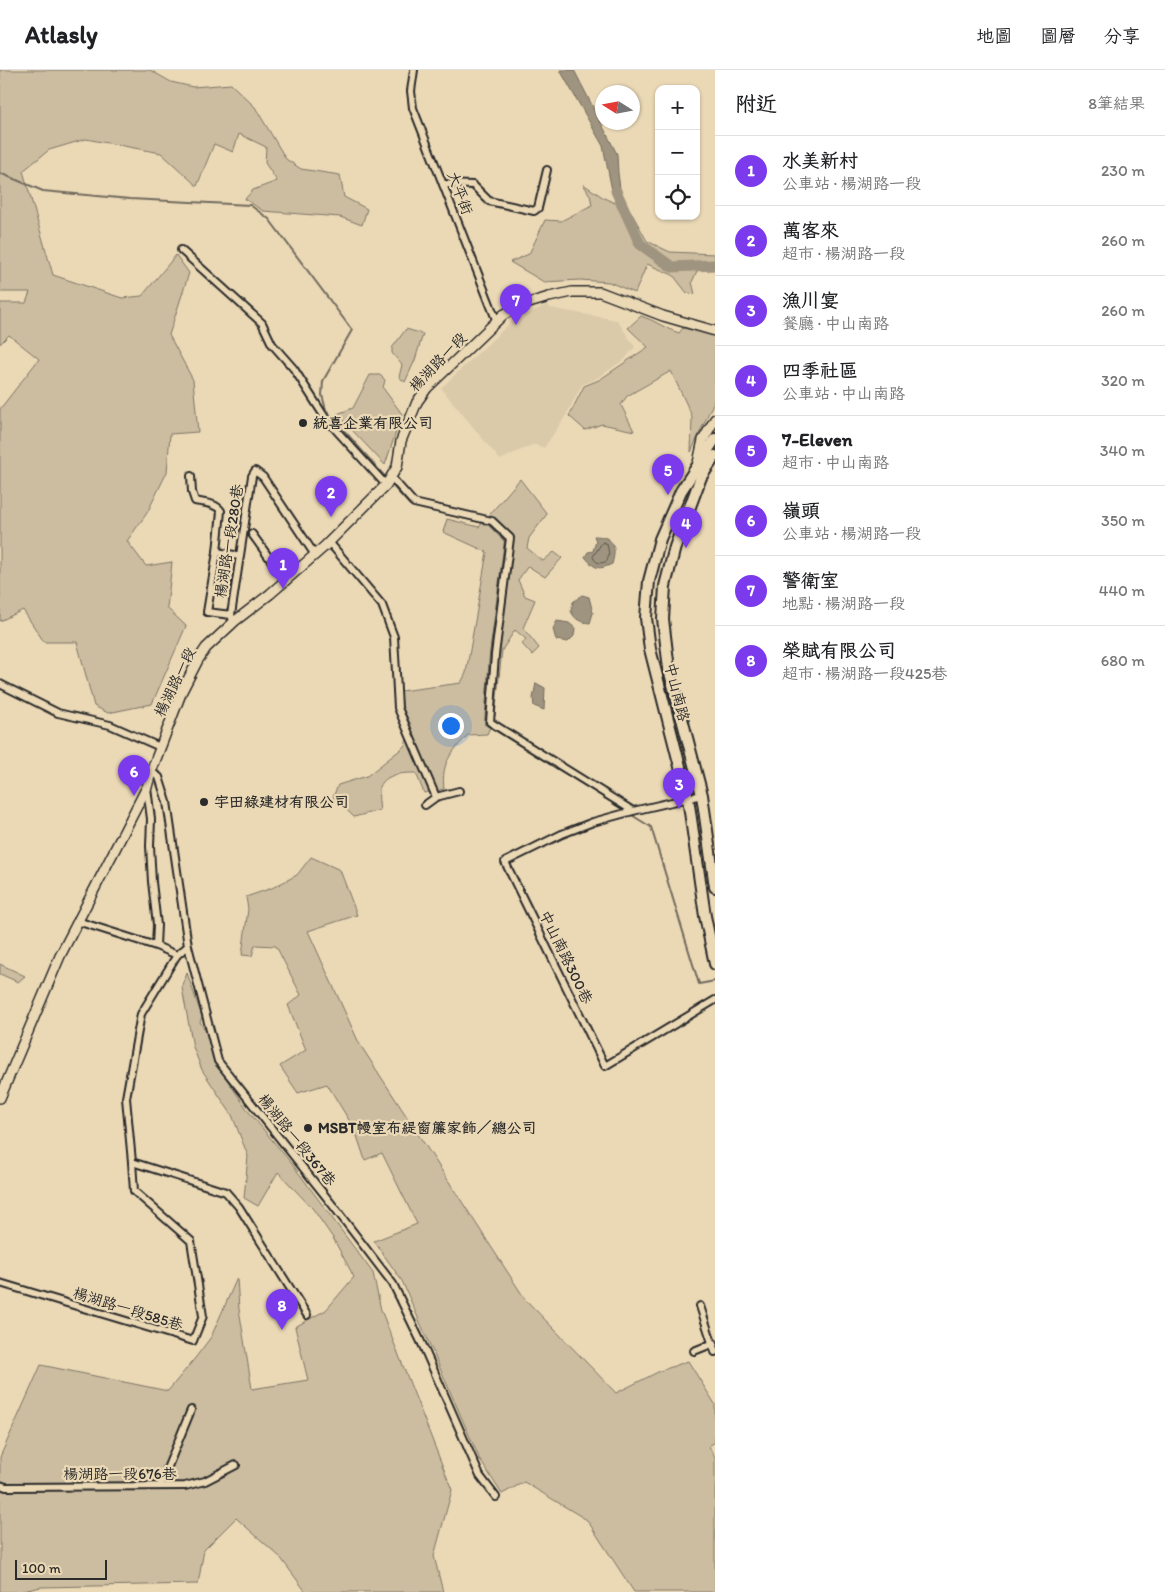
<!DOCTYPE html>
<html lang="zh-TW">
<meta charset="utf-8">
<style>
body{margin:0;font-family:Itim,"LXGW WenKai TC",sans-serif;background:#f2f2f2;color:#202124}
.controls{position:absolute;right:15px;top:15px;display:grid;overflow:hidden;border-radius:10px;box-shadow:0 1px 4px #0004}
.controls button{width:45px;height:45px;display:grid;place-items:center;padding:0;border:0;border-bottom:1px solid #e0e0e0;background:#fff;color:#202124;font:25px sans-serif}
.compass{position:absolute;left:595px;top:15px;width:45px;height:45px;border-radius:50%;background:#fff;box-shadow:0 1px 4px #0004;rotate:281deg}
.scale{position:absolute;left:15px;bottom:12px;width:92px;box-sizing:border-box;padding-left:5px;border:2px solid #2b2b2b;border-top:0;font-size:14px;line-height:18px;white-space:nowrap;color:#2b2b2b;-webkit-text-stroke:4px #ebd9b6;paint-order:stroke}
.you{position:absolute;left:450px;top:655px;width:18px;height:18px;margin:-12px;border:4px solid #fff;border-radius:50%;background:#1a73e8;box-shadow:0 0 0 8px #1a73e833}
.badge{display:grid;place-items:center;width:32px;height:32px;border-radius:50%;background:#7c3aed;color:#fff;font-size:16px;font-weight:700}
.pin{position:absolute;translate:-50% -41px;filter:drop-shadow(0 1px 2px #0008)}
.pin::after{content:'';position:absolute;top:26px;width:18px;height:15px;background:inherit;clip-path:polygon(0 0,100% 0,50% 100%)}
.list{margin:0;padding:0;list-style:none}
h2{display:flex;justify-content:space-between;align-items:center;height:65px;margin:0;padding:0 20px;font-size:21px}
h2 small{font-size:16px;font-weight:400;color:#757577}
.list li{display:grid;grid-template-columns:32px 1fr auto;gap:15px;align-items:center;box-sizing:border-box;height:70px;padding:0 20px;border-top:1px solid #e0e0e0}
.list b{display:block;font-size:19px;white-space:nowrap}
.list p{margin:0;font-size:16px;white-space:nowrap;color:#757577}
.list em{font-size:16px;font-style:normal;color:#757577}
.icon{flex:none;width:28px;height:28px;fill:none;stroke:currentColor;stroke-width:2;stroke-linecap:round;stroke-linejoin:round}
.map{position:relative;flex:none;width:715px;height:1522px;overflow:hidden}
header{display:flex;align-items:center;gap:30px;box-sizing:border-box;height:70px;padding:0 25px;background:#fff;border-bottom:1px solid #e0e0e0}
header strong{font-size:24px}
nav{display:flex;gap:28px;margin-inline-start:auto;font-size:18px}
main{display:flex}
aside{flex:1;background:#fff}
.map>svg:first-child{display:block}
.built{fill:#dbcaaa}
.green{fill:#ccbda0;stroke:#7c7466}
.water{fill:#9f947f;stroke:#716a5d}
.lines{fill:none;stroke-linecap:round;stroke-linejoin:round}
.shore{stroke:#59554d;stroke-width:1}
.stream{stroke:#716a5d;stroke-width:2}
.river{stroke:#9f947f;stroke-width:11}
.street-casing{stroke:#2b2b2b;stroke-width:10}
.secondary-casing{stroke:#2b2b2b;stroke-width:12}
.primary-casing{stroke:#2b2b2b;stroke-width:14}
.street{stroke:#ebd9b6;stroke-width:6}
.secondary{stroke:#ebd9b6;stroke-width:9}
.primary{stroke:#ebd9b6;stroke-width:10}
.poi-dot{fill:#2b2b2b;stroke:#ebd9b6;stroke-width:2}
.labels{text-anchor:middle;stroke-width:4.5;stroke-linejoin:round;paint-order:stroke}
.street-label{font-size:15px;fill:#2b2b2b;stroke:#ebd9b6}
.poi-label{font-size:15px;font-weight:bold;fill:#2b2b2b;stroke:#ebd9b6;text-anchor:start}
</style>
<header>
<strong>Atlasly</strong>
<nav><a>地圖</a><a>圖層</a><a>分享</a></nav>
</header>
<main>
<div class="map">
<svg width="715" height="1522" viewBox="0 0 715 1522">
<rect width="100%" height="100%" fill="#ebd9b6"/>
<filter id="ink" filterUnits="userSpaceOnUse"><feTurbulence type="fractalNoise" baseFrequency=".02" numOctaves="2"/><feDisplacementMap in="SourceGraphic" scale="10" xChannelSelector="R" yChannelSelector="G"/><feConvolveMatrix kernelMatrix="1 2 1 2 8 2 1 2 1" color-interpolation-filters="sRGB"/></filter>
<g filter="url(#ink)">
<path class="built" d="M548 234 550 238 617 250 635 277 625 289 596 309 582 315 565 347 544 378 537 375H532L500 390 441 318 510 253Z"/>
<g class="green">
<path d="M0 0H150L171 12 193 17 231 14 255 37 286 89 301 99 340 105 344 127 367 139 362 155 340 147 263 141 245 129 253 120 277 111 265 93 266 77 239 64 233 82 214 74 197 116 161 83 86 69 49 80 23 101 53 205 122 228 142 226 176 185 189 203 169 265 193 310 198 362 170 364 167 402 147 443 127 471 146 496 172 492 167 538 186 556 152 634 108 643 94 636 77 572H44L23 540 0 551V339L39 289 9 265 0 274V233H26L30 222H0Z"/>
<path d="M583 114 604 128 630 140 647 171 670 182 715 184V191L701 192 692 212 695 224 687 223 673 205 647 194 635 223 609 212 580 210 544 212 510 192 529 184 545 150 561 151 592 135 590 125Z"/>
<path d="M641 246C655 250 665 259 679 263L683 258 715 265V329L691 382 692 346 671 301 627 326 621 335 634 361 602 354 585 360 569 346 584 316 599 310 648 277 628 258Z"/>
<path d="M406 259 423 264 415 290 405 312 399 307 402 295 392 283V278Z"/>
<path d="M370 305H380L385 310 383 318 402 344 385 395 337 344 353 338Z"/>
<path d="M520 409 547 444 529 468 527 478 543 491 554 482 562 488 545 507 528 496 518 510 525 526 535 530 523 558 539 578 532 585 522 574 526 569 515 560 502 580 495 646 487 664 468 665C451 683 441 692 444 719L424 723 416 703C403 703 383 703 379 720 378 725 379 734 380 740L354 747 333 727 338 715 367 706 400 680 405 675 411 655 402 636 401 621 461 613 466 603 487 482 443 462 447 449 479 457Z"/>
<path d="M311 787 340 800 357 845 308 861 359 973 525 1229 616 1323 660 1301 688 1291 715 1334V1372L709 1376 715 1388V1522H634L587 1450 524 1412 502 1424 480 1390 402 1211 374 1171 417 1154 382 1083 365 1090 355 1060 327 1014 298 1023 280 996 306 980 288 935 301 925 276 876 255 875 252 886 242 885 248 839 246 827 272 818 297 805Z"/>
<path d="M0 894 25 906 18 912 0 904Z"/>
<path d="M187 903 202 947 200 952 206 961 217 995 249 1042 292 1094 373 1203 381 1240 452 1420 434 1486 443 1522H306L280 1487 236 1448 204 1480 198 1514 41 1517 19 1522H0V1387L41 1295 168 1321 196 1287 211 1267 237 1208 239 1239 252 1319 308 1310 295 1257 326 1240 354 1207 333 1168 313 1139 278 1102 258 1136 244 1128 248 1086 232 1045 202 1000 193 977 182 918Z"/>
</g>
<g class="water">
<path d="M560 0H574L617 84 618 103 622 134 613 125 603 76Z"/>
<path d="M594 466C614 466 617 477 612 494 597 501 595 498 585 487L588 482 593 481 596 471Z"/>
<path d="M582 525 589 527 593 543 590 553C580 552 575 550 571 541L573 532Z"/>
<path d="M557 551 569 553 575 558 574 566 568 572 556 570 553 559Z"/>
<path d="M536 613 545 618 544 640 534 636 533 628Z"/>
</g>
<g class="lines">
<path class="shore" d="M603 472 607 474 609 484 607 491C601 494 596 494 593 487Z"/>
<g class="stream">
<path d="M0 103 43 121 130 129 250 135 269 149 352 260 323 311 322 325 326 340 387 409"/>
<path d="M390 413 410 435 415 436"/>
<path d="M429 440 488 454 505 471 490 585 485 654 626 741"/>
<path d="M630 744 651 757 699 914 715 911"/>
</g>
<path class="river" d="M616 121 640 174 672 197 715 195"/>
<defs>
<g id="street">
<path d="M414 0 411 21 413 38 497 252"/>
<path d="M443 114 473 115 489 131 534 141 538 138 547 100"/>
<path d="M181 180 262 253 272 274 294 299 326 349 386 415"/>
<path d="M191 406 192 422 195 431C204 433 216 433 221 441L217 482 207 542 231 545 232 548"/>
<path d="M391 407 414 433 492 451 510 468 495 585 490 652 633 741 702 725"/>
<path d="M252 464 286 511"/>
<path d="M329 472 382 535 394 567 398 638 436 727"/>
<path d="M217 482 240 486"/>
<path d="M231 545 252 406 255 401 263 407 315 485"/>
<path d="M0 614 58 643 110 655 160 677"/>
<path d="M151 702 159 707 167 732 188 876 218 991 331 1133 393 1214 423 1276 480 1406 496 1427"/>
<path d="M147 718 151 749 150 776 152 812 157 855 156 876"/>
<path d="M425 735 436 727 459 721"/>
<path d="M633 741 593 752 562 764 505 792 605 996 715 930"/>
<path d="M77 851 156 876 177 885"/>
<path d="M188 876 177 885 141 944 126 1028 132 1092 226 1122 239 1137 307 1245"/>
<path d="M0 1213 193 1271 203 1246 191 1171 134 1121 132 1092"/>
<path d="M700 1236 715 1282"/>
<path d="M694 1281 714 1273"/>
<path d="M0 1415 6 1417 185 1416 205 1411 236 1395"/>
<path d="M160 1416 191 1340"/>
</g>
<g id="secondary">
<path d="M698 393 703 370 715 349"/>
<path d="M0 1028 60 886 147 717 151 702 182 621 198 590 206 578 235 551 270 524 325 476 386 415 397 397 401 371 417 332 427 318 503 245 519 236 549 227 572 222H600L663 246 715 261"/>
</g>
<g id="primary">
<path d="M715 369 681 421 660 469 649 511 646 548 650 579 688 728 705 846 715 894"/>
<path d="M715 386 701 407 675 477 665 516 663 549 669 599 702 725 715 817"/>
</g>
</defs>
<use href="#street" class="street-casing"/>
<use href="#secondary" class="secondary-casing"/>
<use href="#primary" class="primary-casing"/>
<use href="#street" class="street"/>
<use href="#secondary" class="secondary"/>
<use href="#primary" class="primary"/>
</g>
</g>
<g class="poi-dot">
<circle cx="303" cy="353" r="5"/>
<circle cx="204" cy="732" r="5"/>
<circle cx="308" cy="1058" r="5"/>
</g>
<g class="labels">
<g class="street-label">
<text transform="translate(460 123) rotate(69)" y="5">大平街</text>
<text transform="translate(438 292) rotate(-46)" y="5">楊湖路一段</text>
<text transform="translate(229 471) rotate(-81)" y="5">楊湖路一段280巷</text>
<text transform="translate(175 612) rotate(-64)" y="5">楊湖路一段</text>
<text transform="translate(677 622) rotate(76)" y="5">中山南路</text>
<text transform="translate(566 887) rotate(64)" y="5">中山南路300巷</text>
<text transform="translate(297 1070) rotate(51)" y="5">楊湖路一段367巷</text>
<text transform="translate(128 1239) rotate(17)" y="5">楊湖路一段585巷</text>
<text x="120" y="1409">楊湖路一段676巷</text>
</g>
<g class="poi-label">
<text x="313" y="358">統喜企業有限公司</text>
<text x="214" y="737">宇田綠建材有限公司</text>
<text x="318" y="1063">MSBT幔室布緹窗簾家飾／總公司</text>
</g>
</g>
</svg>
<div class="controls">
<button>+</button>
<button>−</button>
<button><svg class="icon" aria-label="locate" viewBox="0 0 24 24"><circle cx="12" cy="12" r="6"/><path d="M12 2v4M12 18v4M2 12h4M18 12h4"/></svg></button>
</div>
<svg class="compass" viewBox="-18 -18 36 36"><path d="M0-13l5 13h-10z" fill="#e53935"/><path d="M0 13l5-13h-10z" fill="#757577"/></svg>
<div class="scale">100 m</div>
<div class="you"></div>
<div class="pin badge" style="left:283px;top:519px">1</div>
<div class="pin badge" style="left:331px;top:447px">2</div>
<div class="pin badge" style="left:679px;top:739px">3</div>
<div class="pin badge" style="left:686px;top:478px">4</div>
<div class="pin badge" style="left:668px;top:425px">5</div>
<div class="pin badge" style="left:134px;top:726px">6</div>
<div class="pin badge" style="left:516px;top:255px">7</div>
<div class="pin badge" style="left:282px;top:1260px">8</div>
</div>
<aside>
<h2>附近<small>8筆結果</small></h2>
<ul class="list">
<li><span class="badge">1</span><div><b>水美新村</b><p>公車站 · 楊湖路一段</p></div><em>230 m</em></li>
<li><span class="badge">2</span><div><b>萬客來</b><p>超市 · 楊湖路一段</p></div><em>260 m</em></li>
<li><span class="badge">3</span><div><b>漁川宴</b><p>餐廳 · 中山南路</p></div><em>260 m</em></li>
<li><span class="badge">4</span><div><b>四季社區</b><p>公車站 · 中山南路</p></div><em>320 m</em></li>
<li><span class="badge">5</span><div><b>7-Eleven</b><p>超市 · 中山南路</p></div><em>340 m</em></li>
<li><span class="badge">6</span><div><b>嶺頭</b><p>公車站 · 楊湖路一段</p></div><em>350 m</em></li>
<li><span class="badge">7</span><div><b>警衛室</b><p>地點 · 楊湖路一段</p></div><em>440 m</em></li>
<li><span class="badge">8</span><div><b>榮賦有限公司</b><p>超市 · 楊湖路一段425巷</p></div><em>680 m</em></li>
</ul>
</aside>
</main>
